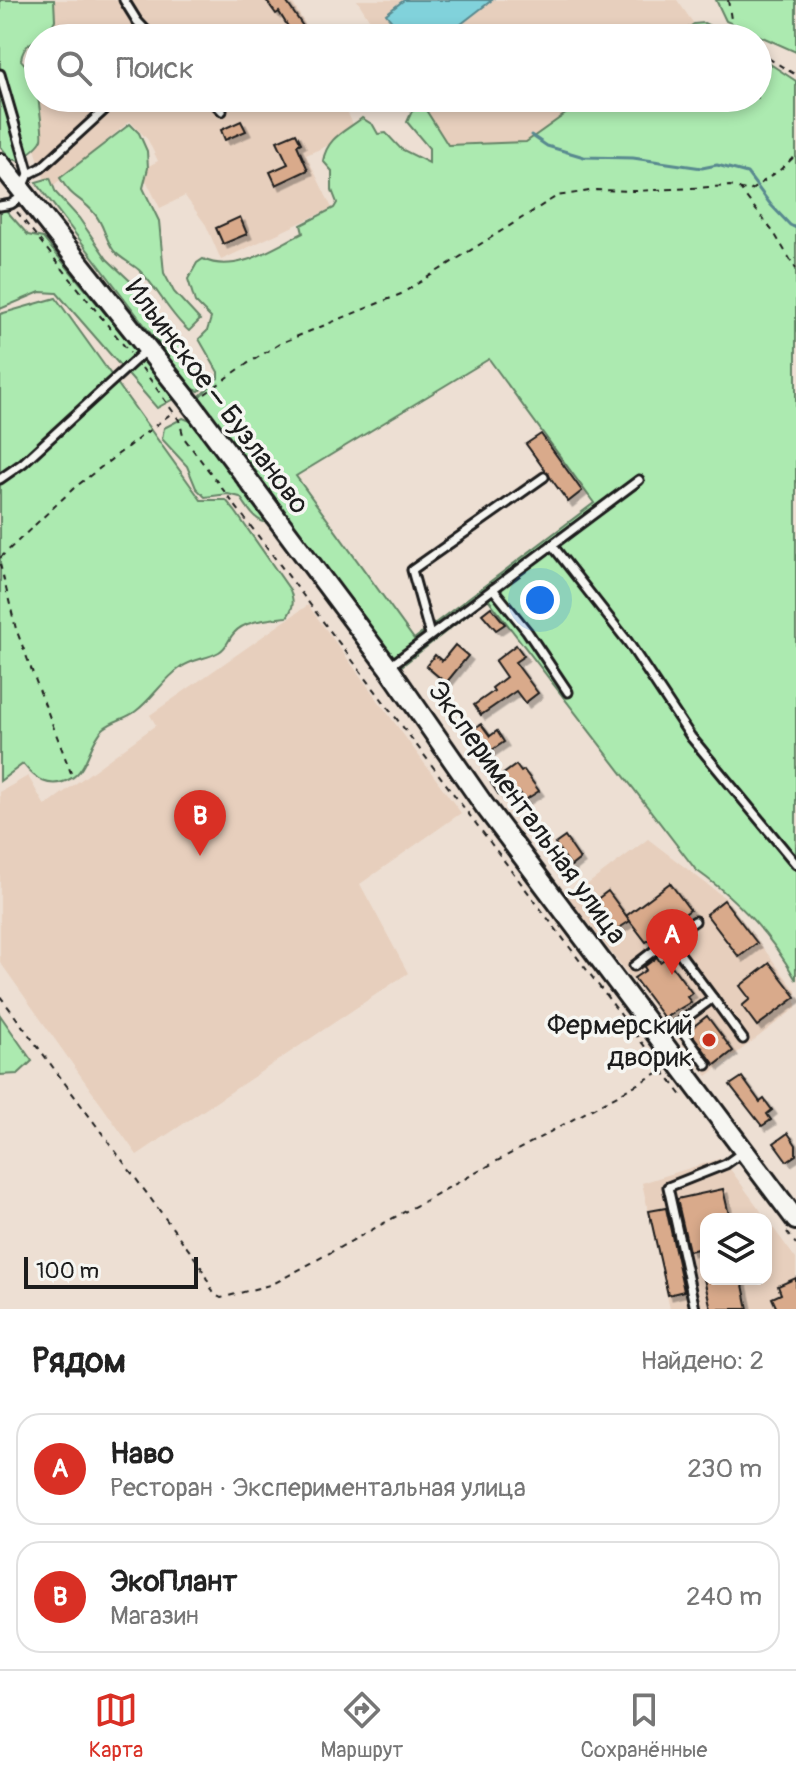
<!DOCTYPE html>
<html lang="ru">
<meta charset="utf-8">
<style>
body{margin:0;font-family:Pangolin,sans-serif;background:#f6f6f6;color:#222}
.controls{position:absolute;right:24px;bottom:24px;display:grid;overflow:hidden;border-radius:16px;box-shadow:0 4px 12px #0003}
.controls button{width:72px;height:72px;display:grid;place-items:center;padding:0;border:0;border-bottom:2px solid #e0e0e0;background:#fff;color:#222;font:40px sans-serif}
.scale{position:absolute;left:24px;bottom:20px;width:174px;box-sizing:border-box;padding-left:8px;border:4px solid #1c1c1c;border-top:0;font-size:22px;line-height:28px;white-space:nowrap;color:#1c1c1c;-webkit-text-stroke:6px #f6f6f2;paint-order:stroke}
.you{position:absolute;left:540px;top:600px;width:28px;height:28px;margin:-20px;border:6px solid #fff;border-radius:50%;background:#1a73e8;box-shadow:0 0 0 12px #1a73e833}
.badge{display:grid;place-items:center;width:52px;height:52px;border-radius:50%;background:#d93025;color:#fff;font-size:26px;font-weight:700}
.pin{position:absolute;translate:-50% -66px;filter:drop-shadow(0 2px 4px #0008)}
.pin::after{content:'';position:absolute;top:42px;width:28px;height:24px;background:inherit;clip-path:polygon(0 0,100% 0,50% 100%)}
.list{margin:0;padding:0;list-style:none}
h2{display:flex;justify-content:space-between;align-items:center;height:104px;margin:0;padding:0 32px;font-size:34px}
h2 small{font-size:26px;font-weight:400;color:#767676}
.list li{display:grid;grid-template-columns:52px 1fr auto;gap:24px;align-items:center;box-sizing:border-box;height:112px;margin:0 16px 16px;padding:0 16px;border:2px solid #e0e0e0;border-radius:24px}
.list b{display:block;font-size:30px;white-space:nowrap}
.list p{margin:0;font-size:26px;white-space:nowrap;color:#767676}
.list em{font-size:26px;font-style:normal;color:#767676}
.icon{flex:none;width:44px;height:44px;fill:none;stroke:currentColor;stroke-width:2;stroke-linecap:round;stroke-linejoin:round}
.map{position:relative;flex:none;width:796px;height:1309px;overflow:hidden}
.search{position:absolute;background:#fff;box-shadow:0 4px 12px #0003;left:24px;right:24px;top:24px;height:88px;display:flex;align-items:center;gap:20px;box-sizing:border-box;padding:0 28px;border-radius:44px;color:#767676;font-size:30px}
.sheet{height:360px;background:#fff}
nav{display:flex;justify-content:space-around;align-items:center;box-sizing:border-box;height:112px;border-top:2px solid #e0e0e0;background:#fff;font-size:22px;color:#767676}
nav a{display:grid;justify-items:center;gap:4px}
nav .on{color:#d93025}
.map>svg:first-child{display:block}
.built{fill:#e7cfbd;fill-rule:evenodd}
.green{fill:#aceab0;stroke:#648366;stroke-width:2;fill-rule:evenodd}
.water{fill:#81d2db;stroke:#59898f;stroke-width:2}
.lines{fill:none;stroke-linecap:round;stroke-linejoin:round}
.stream{stroke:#59898f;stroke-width:3}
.building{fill:#d9aa8b;stroke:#1c1c1c;stroke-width:2;filter:url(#shadow)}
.service-casing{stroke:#1c1c1c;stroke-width:13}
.tertiary-casing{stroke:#1c1c1c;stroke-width:24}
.path{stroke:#1c1c1c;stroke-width:2;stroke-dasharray:6 6;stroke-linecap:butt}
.service{stroke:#f6f6f2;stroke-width:7}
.tertiary{stroke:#f6f6f2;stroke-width:18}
.poi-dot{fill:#c8321e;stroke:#f6f6f2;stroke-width:3}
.labels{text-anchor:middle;stroke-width:7;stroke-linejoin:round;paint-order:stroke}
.street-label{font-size:28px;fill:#1c1c1c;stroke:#f6f6f2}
.poi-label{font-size:28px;fill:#1c1c1c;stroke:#f6f6f2;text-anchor:end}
</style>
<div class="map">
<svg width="796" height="1309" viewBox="0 0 796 1309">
<defs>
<filter id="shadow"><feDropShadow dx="4.5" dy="4.5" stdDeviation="0" flood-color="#0004"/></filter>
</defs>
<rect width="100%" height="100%" fill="#eddfd3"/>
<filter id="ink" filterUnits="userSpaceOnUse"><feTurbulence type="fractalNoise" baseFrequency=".0125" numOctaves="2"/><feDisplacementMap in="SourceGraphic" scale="16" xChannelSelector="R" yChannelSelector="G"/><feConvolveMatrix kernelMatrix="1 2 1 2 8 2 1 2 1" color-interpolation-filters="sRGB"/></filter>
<g filter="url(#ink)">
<g class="built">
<path d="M44 0H291L313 38H38V98H341L357 133 306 155 332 208 221 260 206 225 185 196 160 208 141 170 158 161 148 140 130 121 48 190 30 133 25 81Z"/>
<path d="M357 0H677L694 24 674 38H381Z"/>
<path d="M419 98H588L526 142 448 145Z"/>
<path d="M308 605 461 813 360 884 408 973 137 1155 0 962V792L28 776 45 806 156 725 150 715Z"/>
<path d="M648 839 725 898 796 991V1008L707 1076 569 898Z"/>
<path d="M722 1158 796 1259V1309H670L642 1183ZM706 1219H766V1279H706Z"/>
</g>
<g class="green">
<path d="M0 0H54L55 20 46 37C33 40 23 45 21 60 25 65 31 70 34 75 36 81 44 135 42 139 38 149 27 153 19 161L10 158 0 146Z"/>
<path d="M716 0H796V52L726 21Z"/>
<path d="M704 23 733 38H674L694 24Z"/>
<path d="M758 56 796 81V980C772 936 737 899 696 870L488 599 399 668 200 406V396L218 378V372L199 339 207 331 211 318 195 302 188 279 197 263 203 259C236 275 274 247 303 233L301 225 334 208 337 203 332 190V171L323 161C327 137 346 131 362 118L373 125 378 134 386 133 401 149 429 163V148L407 122 412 111 424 107 448 145 526 142 588 98H758ZM489 359 594 503 414 639 296 476Z"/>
<path d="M130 124 139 133 147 151 148 168 143 188 159 221 164 273 174 292 200 320 189 331C169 314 158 288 139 270 131 263 121 259 114 251 105 239 104 224 94 213 82 198 72 199 60 178Z"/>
<path d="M50 178 56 193 79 218 107 259 144 294 188 358 203 365 209 382 199 391 193 389 36 182Z"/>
<path d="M5 209 28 235 43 238 175 398 157 408 57 293 40 292 0 309V213Z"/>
<path d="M56 298 201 500H226L235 511 290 590C294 601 294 607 287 617 271 619 245 620 234 633 228 639 228 647 219 652 207 659 192 659 180 668 163 680 152 699 136 711 126 719 113 720 103 729 89 743 88 770 70 779 49 790 35 779 23 764L0 781V314Z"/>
<path d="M183 418 193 422 269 523C254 522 248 507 240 497L228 494 205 497 196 488 187 466 162 439 164 428Z"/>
<path d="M0 1015 32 1061 18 1074 0 1075Z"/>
</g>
<path class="water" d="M404 0H492L443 38H405L386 14Z"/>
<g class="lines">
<path class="stream" d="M531 135 547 146 584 157 633 158 702 168 717 165 747 173 771 205 790 225 796 228"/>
</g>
<g class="building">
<path d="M266 0H285L309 35 295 38 279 12 276 14Z"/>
<path d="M241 121 246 131 225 140 221 130Z"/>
<path d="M296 133 301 143 297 145 308 170 276 185 270 172 288 164 277 141Z"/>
<path d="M240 217 247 234 223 244 216 228Z"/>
<path d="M541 434 582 491 568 502 526 444Z"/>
<path d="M491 607 505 624 496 630 482 614Z"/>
<path d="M455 645 468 656 446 683 426 666 435 655 442 661Z"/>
<path d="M516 645 524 656 515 662 538 693 525 703 516 691 481 715 474 705 494 691 492 688 506 677 495 661Z"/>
<path d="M481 724 490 736 497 731 504 742 486 754 470 731Z"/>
<path d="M516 765 521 772 524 770 539 791 525 800 520 793 514 798 508 789 499 795 491 783Z"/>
<path d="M565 837 580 859 571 866 555 844Z"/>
<path d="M670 883 690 910 646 942 626 916Z"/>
<path d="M608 891 630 921 605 937 594 922 606 914 596 900Z"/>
<path d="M724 900 757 943 739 957 706 914Z"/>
<path d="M657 957 660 962 666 958 692 993 687 997 691 1002 664 1018 634 978 646 970 644 967Z"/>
<path d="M770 963 796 997 757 1026 742 1006 750 999 740 986Z"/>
<path d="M707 1016 733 1051 715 1065 689 1030Z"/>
<path d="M742 1077 760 1102 764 1099 772 1110 767 1114 771 1120 762 1126 730 1085Z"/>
<path d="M788 1133 796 1145V1155L787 1161 774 1143Z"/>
<path d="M723 1189 730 1219H706V1247L689 1251 677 1199Z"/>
<path d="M666 1208 684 1291 668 1295 649 1211Z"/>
<path d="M796 1278V1309H777L772 1298 781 1294 778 1286Z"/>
<path d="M704 1279H732V1282L742 1280 748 1309H711Z"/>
</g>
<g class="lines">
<defs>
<g id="service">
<path d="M124 0 137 21 153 38"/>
<path d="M0 74 29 174 23 188"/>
<path d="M210 98 222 111"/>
<path d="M29 174 41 168 112 103"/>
<path d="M0 206 11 204 23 196"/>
<path d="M0 479 23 463 145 351"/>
<path d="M552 545 628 642 691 737 796 864"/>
<path d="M493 589 527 631 568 692"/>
<path d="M430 635 412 570 544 477"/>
<path d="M390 666 639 480"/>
<path d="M669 939 695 921"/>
<path d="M634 966 669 939 713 998 660 1037"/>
<path d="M713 998 743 1039"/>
<path d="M677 1024 707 1065"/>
<path d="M695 1309 668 1187 726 1164 744 1151"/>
</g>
<path id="tertiary" d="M0 163 189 401 388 667 484 805 796 1220"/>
</defs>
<use href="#service" class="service-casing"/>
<use href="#tertiary" class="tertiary-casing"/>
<g class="path">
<path d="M728 0 733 32 740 38"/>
<path d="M758 52 796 75"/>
<path d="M739 188 774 233 796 269"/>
<path d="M17 212 130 353"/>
<path d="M142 368 179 420 184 438 683 1097"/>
<path d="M205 394 242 367 281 343 401 294 557 196 596 190 636 191 730 186 750 191 781 169 796 155"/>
<path d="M0 558 74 488 173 412"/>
<path d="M0 564 16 629 71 773"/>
<path d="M0 996 200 1265 214 1294 221 1298 273 1284 663 1070"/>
<path d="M787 1232 796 1244"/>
</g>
<use href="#service" class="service"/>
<use href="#tertiary" class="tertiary"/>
</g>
</g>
<circle class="poi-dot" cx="709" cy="1040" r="8"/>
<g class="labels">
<g class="street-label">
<text transform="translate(218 396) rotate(53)" y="10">Ильинское – Бузланово</text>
<text transform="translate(528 812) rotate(54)" y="10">Экспериментальная улица</text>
</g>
<g class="poi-label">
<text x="693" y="1034">Фермерский<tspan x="693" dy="32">дворик</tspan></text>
</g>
</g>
</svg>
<div class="controls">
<button><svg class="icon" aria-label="layers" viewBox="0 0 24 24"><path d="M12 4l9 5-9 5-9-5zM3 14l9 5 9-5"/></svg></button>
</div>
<div class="scale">100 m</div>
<div class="you"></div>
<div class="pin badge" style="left:672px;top:975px">A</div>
<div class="pin badge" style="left:200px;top:856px">B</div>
<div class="search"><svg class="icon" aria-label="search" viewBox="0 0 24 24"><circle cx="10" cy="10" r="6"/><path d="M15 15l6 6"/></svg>Поиск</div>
</div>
<section class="sheet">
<h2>Рядом<small>Найдено: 2</small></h2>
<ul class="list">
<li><span class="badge">A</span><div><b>Наво</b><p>Ресторан · Экспериментальная улица</p></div><em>230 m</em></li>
<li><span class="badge">B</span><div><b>ЭкоПлант</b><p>Магазин</p></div><em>240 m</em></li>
</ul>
</section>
<nav>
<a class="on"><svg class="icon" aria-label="map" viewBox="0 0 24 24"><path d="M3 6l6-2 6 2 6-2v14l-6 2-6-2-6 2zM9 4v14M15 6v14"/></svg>Карта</a>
<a><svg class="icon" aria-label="directions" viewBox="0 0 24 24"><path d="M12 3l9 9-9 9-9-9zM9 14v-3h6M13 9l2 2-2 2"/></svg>Маршрут</a>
<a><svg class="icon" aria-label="saved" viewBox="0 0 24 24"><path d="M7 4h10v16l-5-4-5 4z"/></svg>Сохранённые</a>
</nav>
